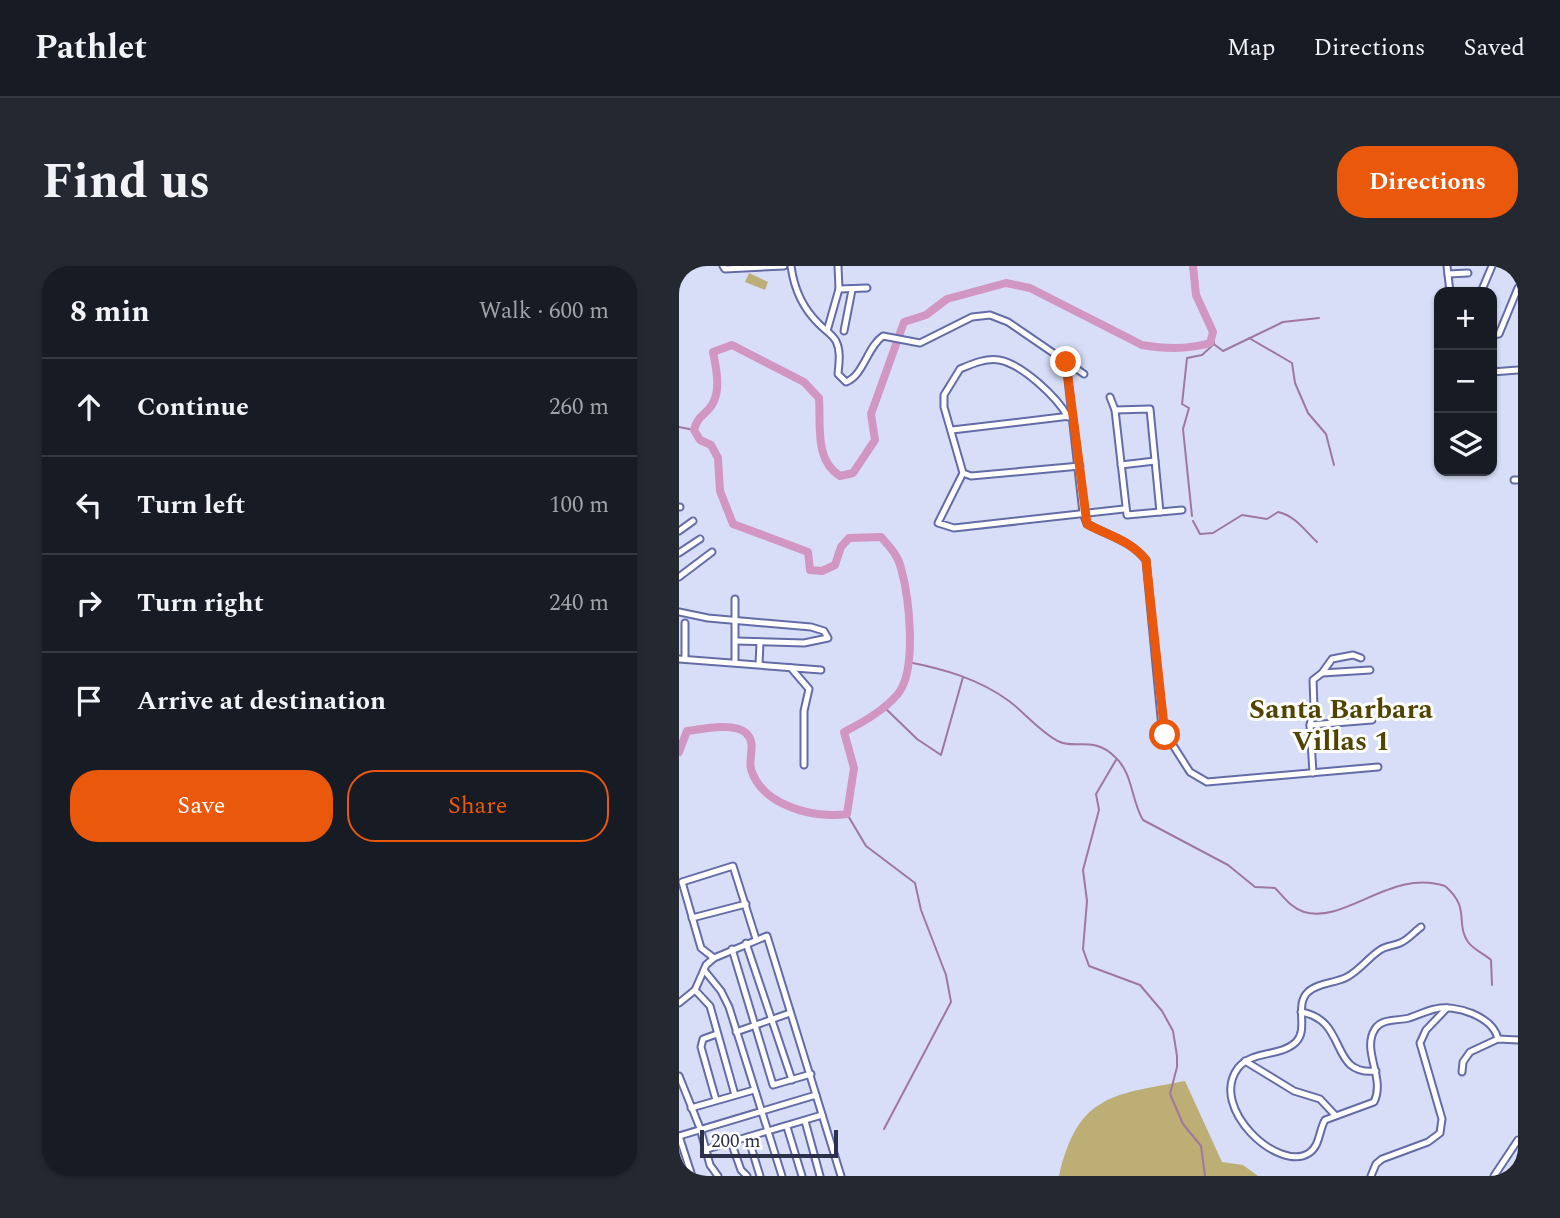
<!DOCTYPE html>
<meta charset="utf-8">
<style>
body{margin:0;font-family:Spectral,serif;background:#242831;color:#f1f3f6}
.controls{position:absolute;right:21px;top:21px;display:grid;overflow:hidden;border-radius:14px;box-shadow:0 2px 5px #0004}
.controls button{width:63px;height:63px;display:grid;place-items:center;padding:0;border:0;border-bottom:2px solid #363941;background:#171b24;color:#f1f3f6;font:35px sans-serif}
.scale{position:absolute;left:21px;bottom:18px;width:138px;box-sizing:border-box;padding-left:7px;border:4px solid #2c3049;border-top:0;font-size:19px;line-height:24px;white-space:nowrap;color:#2c3049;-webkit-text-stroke:5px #fff;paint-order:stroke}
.stop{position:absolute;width:21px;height:21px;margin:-16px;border:5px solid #ea580c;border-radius:50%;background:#fff}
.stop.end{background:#ea580c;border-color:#fff;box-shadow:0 2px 7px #0008}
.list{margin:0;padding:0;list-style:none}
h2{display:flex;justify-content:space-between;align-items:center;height:91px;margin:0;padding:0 28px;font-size:30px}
h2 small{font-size:23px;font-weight:400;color:#9ea1a6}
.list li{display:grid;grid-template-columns:46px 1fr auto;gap:21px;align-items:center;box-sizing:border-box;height:98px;padding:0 28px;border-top:2px solid #363941}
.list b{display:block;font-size:26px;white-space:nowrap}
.list em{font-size:23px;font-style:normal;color:#9ea1a6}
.actions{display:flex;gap:14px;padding:21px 28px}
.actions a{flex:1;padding:16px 0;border:2px solid #ea580c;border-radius:28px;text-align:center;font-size:24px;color:#ea580c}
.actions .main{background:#ea580c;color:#fff}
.icon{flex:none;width:38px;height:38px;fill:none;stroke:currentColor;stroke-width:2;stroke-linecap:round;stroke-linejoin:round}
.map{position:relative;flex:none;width:839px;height:910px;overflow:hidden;border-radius:28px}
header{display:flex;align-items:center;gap:42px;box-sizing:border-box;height:98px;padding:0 35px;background:#171b24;border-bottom:2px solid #363941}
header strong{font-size:33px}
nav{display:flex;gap:38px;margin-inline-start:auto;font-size:24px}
.intro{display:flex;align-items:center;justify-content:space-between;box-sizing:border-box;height:168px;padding:0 42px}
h1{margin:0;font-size:49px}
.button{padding:18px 32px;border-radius:28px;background:#ea580c;color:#fff;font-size:24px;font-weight:700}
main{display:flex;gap:42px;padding:0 42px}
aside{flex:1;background:#171b24;border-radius:28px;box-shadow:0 2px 5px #0004}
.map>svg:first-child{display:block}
.green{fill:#bcae75}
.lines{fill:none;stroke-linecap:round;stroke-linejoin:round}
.stream{stroke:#a0779e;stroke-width:2}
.river{stroke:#d196c2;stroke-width:8}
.minor-casing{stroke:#636ca6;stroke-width:9}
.minor{stroke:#fff;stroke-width:5}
.route{stroke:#ea580c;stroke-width:9}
.labels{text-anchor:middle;stroke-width:6;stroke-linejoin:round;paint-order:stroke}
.neighbourhood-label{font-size:28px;font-weight:bold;fill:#514300;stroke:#fff}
</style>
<header>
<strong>Pathlet</strong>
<nav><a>Map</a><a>Directions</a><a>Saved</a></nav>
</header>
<div class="intro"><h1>Find us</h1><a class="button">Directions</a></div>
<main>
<aside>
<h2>8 min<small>Walk · 600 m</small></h2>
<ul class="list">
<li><svg class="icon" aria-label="ahead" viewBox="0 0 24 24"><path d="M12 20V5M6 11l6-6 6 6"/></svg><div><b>Continue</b></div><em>260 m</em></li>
<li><svg class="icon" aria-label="left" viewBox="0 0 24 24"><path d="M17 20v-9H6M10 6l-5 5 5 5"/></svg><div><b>Turn left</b></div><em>100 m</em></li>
<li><svg class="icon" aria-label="right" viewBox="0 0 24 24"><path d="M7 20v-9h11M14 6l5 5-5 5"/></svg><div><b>Turn right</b></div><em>240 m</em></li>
<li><svg class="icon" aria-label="arrive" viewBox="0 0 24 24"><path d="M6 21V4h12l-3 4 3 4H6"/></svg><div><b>Arrive at destination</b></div></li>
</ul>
<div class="actions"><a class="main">Save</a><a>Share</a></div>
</aside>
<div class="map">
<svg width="839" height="910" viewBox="0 0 839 910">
<rect width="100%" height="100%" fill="#d8def8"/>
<g class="green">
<path d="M70 7 89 16 86 24 66 16Z"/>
<path d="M506 815 543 896 564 899 579 910H380C399 829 432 829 506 815Z"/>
</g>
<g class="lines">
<g class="stream">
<path d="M570 72 613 97 616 117 629 147 647 168 655 199"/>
<path d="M536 79 544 85 604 56 640 52"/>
<path d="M0 161 15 164"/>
<path d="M513 250 504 163 510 142 503 138 508 92 523 89 535 78 534 66"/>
<path d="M514 255 521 268 534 267 563 249 588 253 599 246C617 250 626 265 638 276"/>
<path d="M229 396C265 403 300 413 330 435 345 446 363 468 381 476 397 483 415 470 436 491 454 507 452 534 464 554L549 599 576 621 596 622C605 631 612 642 625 646 667 658 713 602 766 620 792 642 776 657 789 676 794 683 805 688 812 694L813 719"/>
<path d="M204 440 238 473 262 489 284 411"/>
<path d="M437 494 417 528 420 544 404 604 408 635 404 683 410 700 461 719 483 745 494 765 498 790V801L491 828 504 858 522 880 526 910"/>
<path d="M168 548 187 580 236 617 242 644 267 709 272 736 205 863"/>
</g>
<path class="river" d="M0 486 8 465C23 463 55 456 67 467 78 477 69 491 72 503 83 540 136 553 168 548L175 502 165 466C183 457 205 444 218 429 239 405 230 331 222 302 219 289 210 280 202 271L170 272 162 281 156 299 143 305 131 304 129 286 54 258 41 225 39 192 32 179 21 174 15 164C19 148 28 149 34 137 42 122 37 102 34 86L53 79 125 116 140 132C142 158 135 194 161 210L174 207 196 174 192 148 225 56 247 49 268 33 327 17 351 22 463 79C486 83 508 84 531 77L534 66 517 29 514 0"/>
<defs>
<g id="minor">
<path d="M44 0 46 3 105 0"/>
<path d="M112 0C115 23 124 43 141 59 146 64 153 68 157 75 162 85 160 97 159 108L167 116C185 109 188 81 204 70L241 77 293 51 311 49 329 56 405 108"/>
<path d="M159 0 160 23 188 22"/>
<path d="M768 0 771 26"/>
<path d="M769 8 789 7"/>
<path d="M802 26 813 0"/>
<path d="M148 65 160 23"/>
<path d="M165 65 173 24"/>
<path d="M813 69 820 68 839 22"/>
<path d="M387 96 404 247 408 258C430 270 451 274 467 294L483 462 511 506 528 516 699 501"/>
<path d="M813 106 839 104"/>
<path d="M431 131 436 144 448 249 503 244"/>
<path d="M436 144 471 143 481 246"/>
<path d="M389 151C378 131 343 98 320 94 306 92 293 98 281 103L265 129V141L284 207 259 257 275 262 445 243"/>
<path d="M273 164 391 150"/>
<path d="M442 199 476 195"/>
<path d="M284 207 292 210 401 200"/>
<path d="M835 214H839"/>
<path d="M0 241H1"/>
<path d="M0 265 14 255"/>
<path d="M0 287 21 273"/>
<path d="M0 311 33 286"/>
<path d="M56 333V396"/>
<path d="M0 346 29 352 132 361 145 365 149 372 125 377 57 375"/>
<path d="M6 357V392"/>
<path d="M0 393 142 404"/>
<path d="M80 398 81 377"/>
<path d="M112 402 130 423 125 445V499"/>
<path d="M643 407 653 393 674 389 682 392"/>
<path d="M631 459 693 454"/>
<path d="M634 507 631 459 635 441 634 414 643 407 691 404"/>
<path d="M13 652 67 638"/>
<path d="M742 661C735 666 729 674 721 677 714 680 707 680 701 684 689 692 681 704 668 711 657 717 638 717 629 726 615 739 630 763 617 776 602 791 573 784 559 802 529 842 600 907 630 887 641 880 640 864 646 854L695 836C707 812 682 785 696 763 703 752 719 755 730 752 739 749 747 745 756 743 776 738 814 750 819 773"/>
<path d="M67 677 113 814"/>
<path d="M53 683 94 819 132 808"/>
<path d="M35 692 22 682 3 616 54 600 77 673"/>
<path d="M25 704 42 725 50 741 103 910"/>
<path d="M16 724 31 740 56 829"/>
<path d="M0 737 16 724 27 699 35 692 88 670 162 910"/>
<path d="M622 746C670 754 649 810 697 805"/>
<path d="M57 766 111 747"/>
<path d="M566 795 615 825 641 833 656 849"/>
<path d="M783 806 784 796 791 786 819 773 839 774"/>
<path d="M0 810 21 862 31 899 39 910"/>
<path d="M37 834 22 781 24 773 38 768"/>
<path d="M12 842 75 824"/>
<path d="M126 855 141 910"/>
<path d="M108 861 123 910"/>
<path d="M0 870 137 829"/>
<path d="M0 870 13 910"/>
<path d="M69 871 81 910"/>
<path d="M52 876 62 904 68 910"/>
<path d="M28 883 143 849"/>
<path d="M692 910 697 898 703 893 749 876 761 867 763 853 741 777 747 764 768 742"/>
<path d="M815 910 839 874"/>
</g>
</defs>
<use href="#minor" class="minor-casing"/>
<use href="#minor" class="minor"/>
</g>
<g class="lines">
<path class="route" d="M387 96 408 258C430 270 451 274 467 294L486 469"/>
</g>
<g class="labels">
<g class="neighbourhood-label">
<text x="662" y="452">Santa Barbara<tspan x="662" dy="32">Villas 1</tspan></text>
</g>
</g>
</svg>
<div class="controls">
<button>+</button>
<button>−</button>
<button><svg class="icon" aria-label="layers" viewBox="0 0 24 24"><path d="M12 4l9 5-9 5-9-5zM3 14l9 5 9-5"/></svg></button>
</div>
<div class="scale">200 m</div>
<div class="stop" style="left:486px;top:469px"></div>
<div class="stop end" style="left:387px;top:96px"></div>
</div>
</main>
